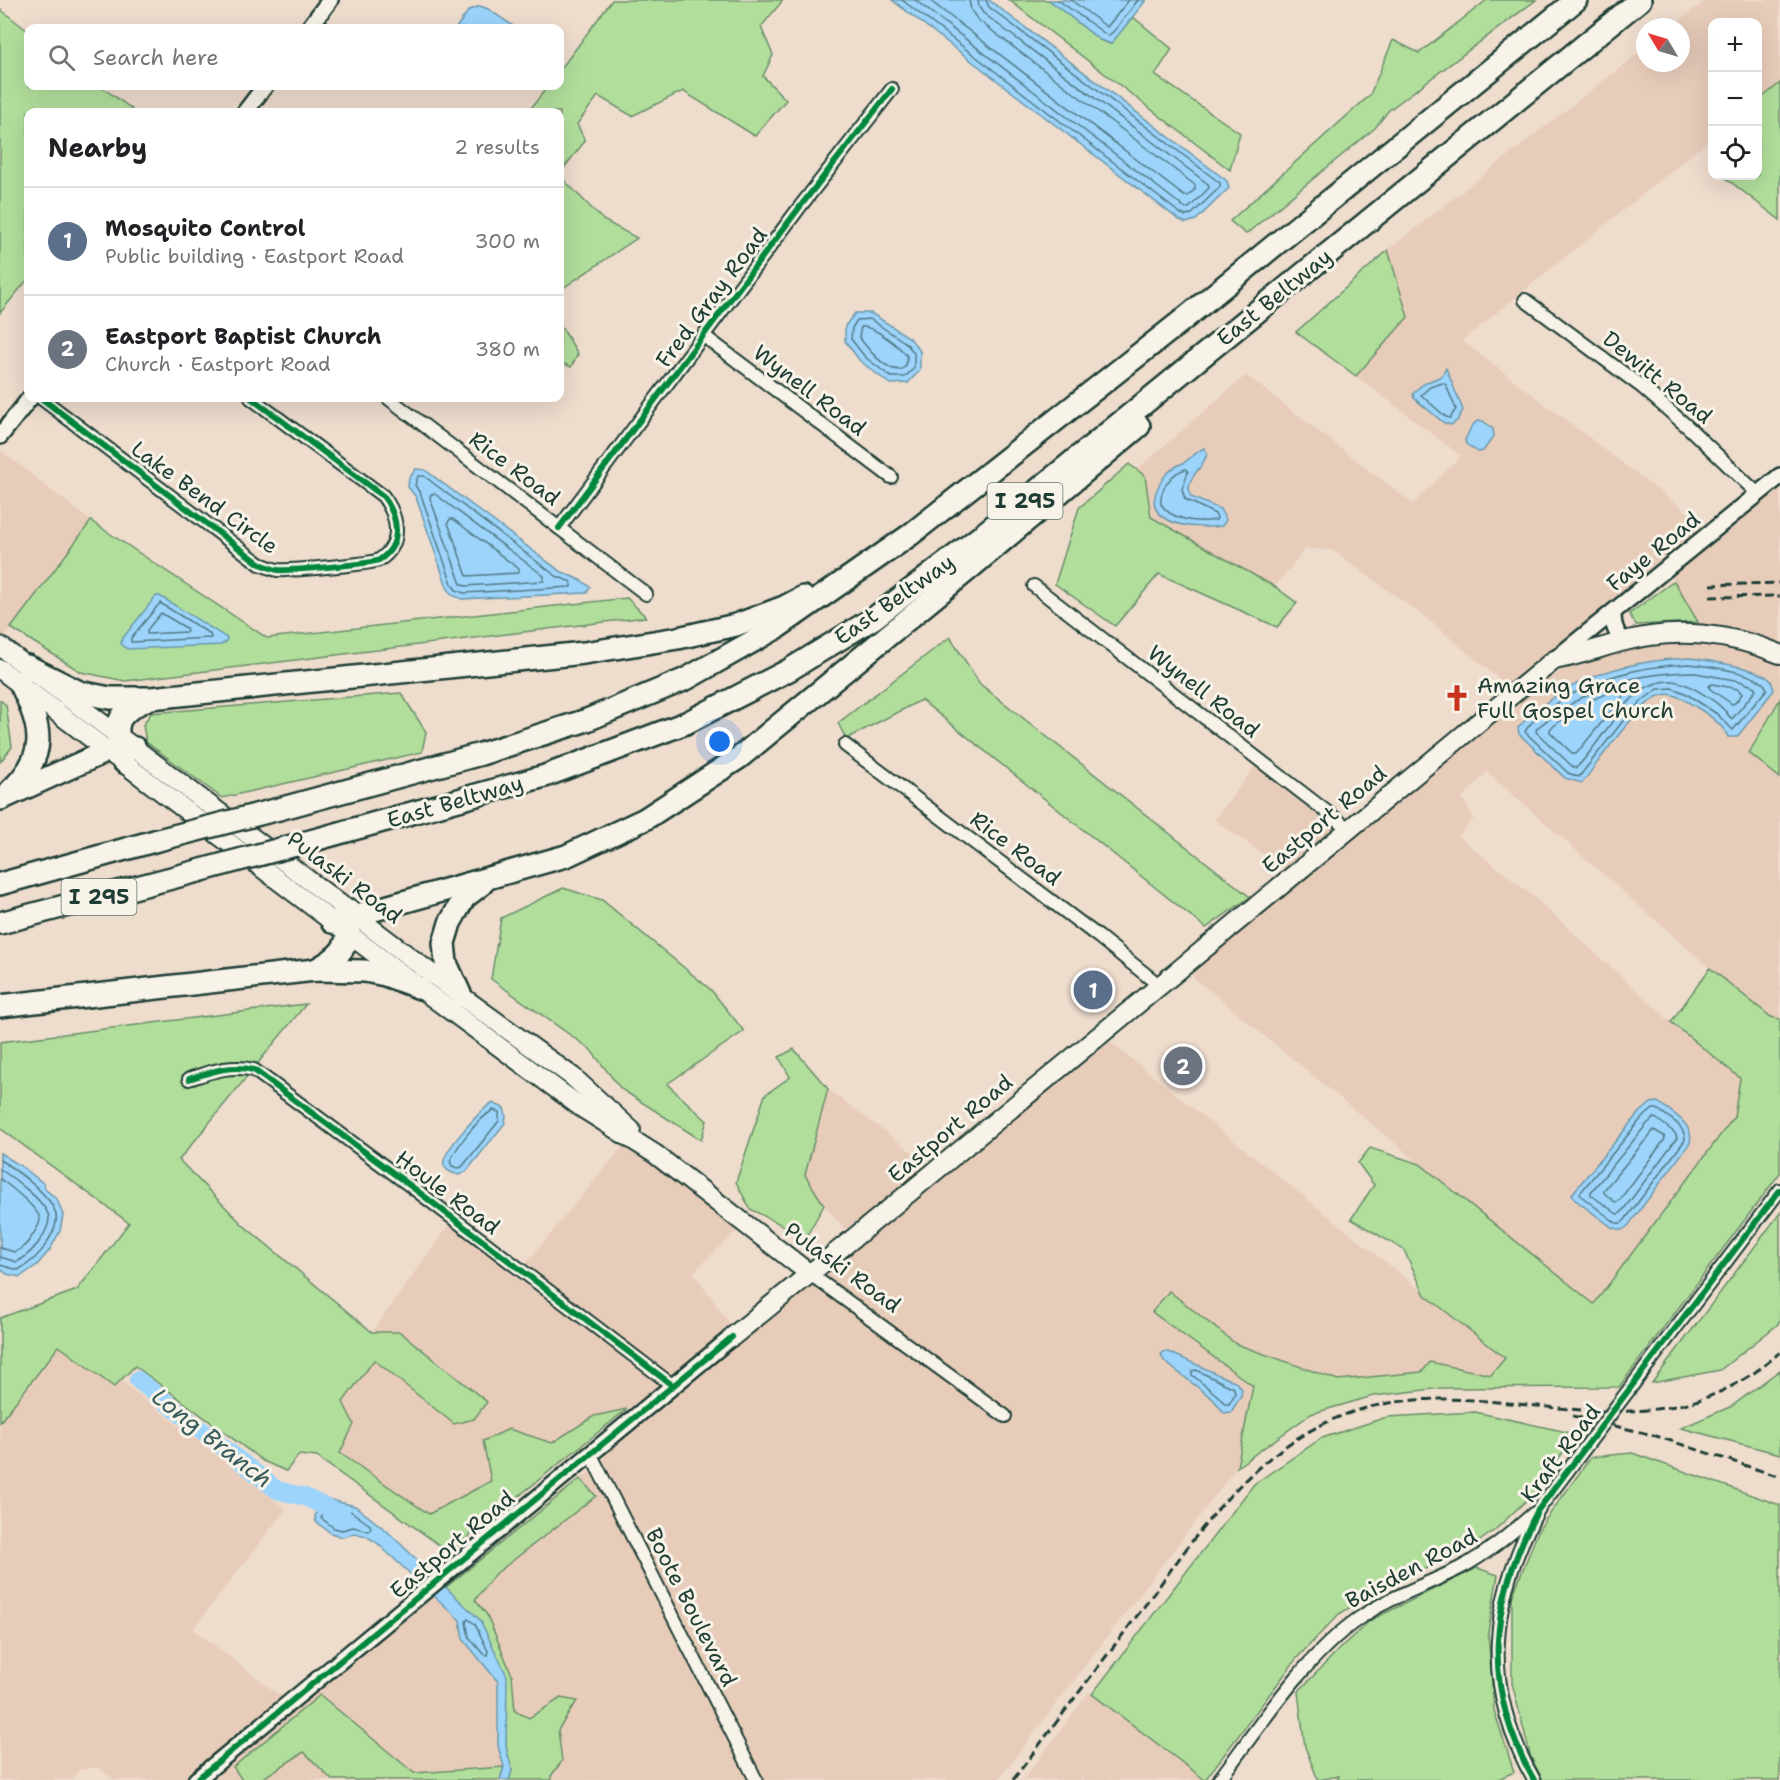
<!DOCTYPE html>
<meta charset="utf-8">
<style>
body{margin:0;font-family:"Shantell Sans",sans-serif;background:#f2f2f2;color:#202124}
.controls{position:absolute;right:18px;top:18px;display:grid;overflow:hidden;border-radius:12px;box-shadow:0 6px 24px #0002}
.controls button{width:54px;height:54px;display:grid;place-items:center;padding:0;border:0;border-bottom:2px solid #e0e0e0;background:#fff;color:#202124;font:30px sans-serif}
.compass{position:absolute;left:1636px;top:18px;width:54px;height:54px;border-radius:50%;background:#fff;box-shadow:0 6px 24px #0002;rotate:308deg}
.you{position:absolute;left:720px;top:742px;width:21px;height:21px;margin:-15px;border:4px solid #fff;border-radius:50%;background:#1a73e8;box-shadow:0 0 0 9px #1a73e833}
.badge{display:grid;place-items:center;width:39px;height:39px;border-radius:50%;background:#0f766e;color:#fff;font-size:20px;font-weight:700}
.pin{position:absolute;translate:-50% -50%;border:3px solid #fff;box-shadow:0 2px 6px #0006}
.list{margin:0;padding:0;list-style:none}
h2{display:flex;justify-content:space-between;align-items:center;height:78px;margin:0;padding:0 24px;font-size:26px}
h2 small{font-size:20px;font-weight:400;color:#757577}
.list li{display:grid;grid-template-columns:39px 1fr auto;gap:18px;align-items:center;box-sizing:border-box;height:108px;padding:0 24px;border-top:2px solid #e0e0e0}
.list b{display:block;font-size:22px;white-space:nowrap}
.list p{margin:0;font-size:20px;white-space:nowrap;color:#757577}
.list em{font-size:20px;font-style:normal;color:#757577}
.icon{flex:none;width:33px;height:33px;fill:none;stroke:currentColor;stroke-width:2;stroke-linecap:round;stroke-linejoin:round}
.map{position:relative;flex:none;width:1780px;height:1780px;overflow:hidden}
.search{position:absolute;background:#fff;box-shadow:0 6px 24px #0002;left:24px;top:24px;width:540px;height:66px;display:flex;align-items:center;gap:15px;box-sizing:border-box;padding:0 21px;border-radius:12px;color:#757577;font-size:22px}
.panel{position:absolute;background:#fff;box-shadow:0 6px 24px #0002;left:24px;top:108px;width:540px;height:294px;border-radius:12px}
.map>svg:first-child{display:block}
.built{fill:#e8ccba}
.green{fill:#b2de9c;stroke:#688e68;stroke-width:1.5}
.water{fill:#9cd4fb;stroke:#6a98ab;stroke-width:1.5}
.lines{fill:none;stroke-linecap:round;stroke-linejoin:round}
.shore{stroke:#517984;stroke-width:1.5}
.river{stroke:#9cd4fb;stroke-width:18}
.minor-casing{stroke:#1f3d34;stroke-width:16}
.tertiary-casing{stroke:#1f3d34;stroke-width:20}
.primary-casing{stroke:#1f3d34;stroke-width:22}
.motorway-casing{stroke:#1f3d34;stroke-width:26}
.minor{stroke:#f7f3e8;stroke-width:12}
.tertiary{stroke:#f7f3e8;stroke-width:15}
.primary{stroke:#f7f3e8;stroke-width:18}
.motorway{stroke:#f7f3e8;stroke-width:21}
.rail{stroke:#1f3d34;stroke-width:3;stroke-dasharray:9 4.5;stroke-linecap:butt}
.motorway-bridge-casing{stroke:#1f3d34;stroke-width:26;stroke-linecap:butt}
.motorway-bridge{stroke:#f7f3e8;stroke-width:21}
.cycleway-casing{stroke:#f7f3e8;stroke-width:10}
.cycleway{stroke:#00873e;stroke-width:6}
.labels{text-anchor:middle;stroke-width:6;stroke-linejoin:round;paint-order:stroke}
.shield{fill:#f7f3e8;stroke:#60746a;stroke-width:1.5}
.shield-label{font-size:21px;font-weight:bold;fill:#1f3d34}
.street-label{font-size:22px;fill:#1f3d34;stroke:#f7f3e8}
.poi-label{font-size:22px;fill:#1f3d34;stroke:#f7f3e8;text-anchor:start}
.water-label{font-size:24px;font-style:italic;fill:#385b5c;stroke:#f7f3e8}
</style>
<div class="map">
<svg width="1780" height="1780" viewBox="0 0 1780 1780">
<rect width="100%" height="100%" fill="#eedccd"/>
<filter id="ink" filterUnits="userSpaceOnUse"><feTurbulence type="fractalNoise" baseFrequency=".0167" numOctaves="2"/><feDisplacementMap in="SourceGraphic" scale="12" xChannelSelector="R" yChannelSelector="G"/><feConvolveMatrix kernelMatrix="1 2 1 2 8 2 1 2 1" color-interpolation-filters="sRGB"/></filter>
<g filter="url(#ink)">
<g class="built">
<path d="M1706 0H1780V83L1758 101V22H1712V138L1462 341 1708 528 1510 688 1425 617 1332 550 1305 549 1275 587 1150 517 1145 476 1136 470 1246 375 1413 504 1461 456 1356 376 1408 317 1388 250 1645 48V63H1681V27H1671Z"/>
<path d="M0 450 91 521 2 640 0 638Z"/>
<path d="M1780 483V649L1703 630 1669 573Z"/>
<path d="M1706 641 1780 660V699L1749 753 1780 778V1019L1771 1017 1710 968 1487 772 1462 798 1474 818 1458 836 1534 897 1671 1022 1740 1078 1734 1117 1594 1304 1420 1164 1186 971 1547 677 1578 662 1644 644Z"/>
<path d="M1258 763 1343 827 1289 872 1214 820Z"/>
<path d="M1105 1038 1506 1358 1490 1376 1431 1362 1422 1372 1339 1380 1236 1344 1169 1291 1152 1312 1253 1386 1237 1467 998 1780H552L551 1776 562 1760 558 1730 561 1698 529 1718 515 1711 512 1675 475 1600 494 1575 595 1496 580 1479 602 1463 610 1445 828 1271Z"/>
<path d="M828 1089 932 1167 876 1211 855 1222 846 1230 824 1205 805 1175Z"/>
<path d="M624 1145 642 1156 738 1230 693 1272 733 1328 665 1385 627 1409 594 1416 552 1443 509 1429 484 1441 491 1481 428 1514 340 1452 354 1425 343 1402 374 1360 454 1424 400 1332H372L450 1223 517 1274Z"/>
<path d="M59 1346 113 1387 120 1380 286 1509 193 1629 285 1699 187 1780H115L98 1767 79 1770 71 1780H0V1422Z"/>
<path d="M433 1597 460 1620 463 1639 499 1682 498 1746 504 1767 414 1773 320 1696 233 1768 242 1780H206L428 1598Z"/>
<path d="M1089 1692 1092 1694 1205 1780H1023Z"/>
<path d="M304 1752 332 1780H260Z"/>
</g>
<g class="green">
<path d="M612 0H783L761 27 773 55 763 76 786 100 755 136 683 91 632 116 598 96 577 124 585 141 560 173V112H528L548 86H560V70Z"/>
<path d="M1009 0H1049L1100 40 1110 44 1133 17 1172 49 1155 75 1240 133 1230 170Z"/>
<path d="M1487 0H1536L1389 110 1375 128 1246 234 1230 221 1370 95 1393 40 1419 53Z"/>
<path d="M0 9 28 31V86H100L132 109 130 112H28V279L0 313Z"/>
<path d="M1780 83V220L1723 176H1758V101Z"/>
<path d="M560 176 603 220 637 238 560 290Z"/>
<path d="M1388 250 1408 317 1356 376 1296 332Z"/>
<path d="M560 328 563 329 578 354 571 367 560 362Z"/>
<path d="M1129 464 1145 476 1151 517 1275 587 1297 603 1277 627 1159 574 1115 626 1055 584 1079 508Z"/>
<path d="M91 521 267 638 627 598 646 617 125 681 81 672 11 628Z"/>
<path d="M1674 581 1698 622 1636 625 1629 614Z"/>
<path d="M950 637 980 684 1250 897 1206 928 921 700 846 739 838 723Z"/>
<path d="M401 693 426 732 422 752 222 798 146 742 143 725 151 713Z"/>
<path d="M1780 699V778L1749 753Z"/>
<path d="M0 700 6 705 12 747 0 762Z"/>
<path d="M563 888 602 900 711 990 744 1031 667 1084 707 1121 701 1140 621 1089 590 1049 491 979 501 918Z"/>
<path d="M1710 968 1771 1017 1780 1019V1173L1619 1387 1442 1388 1373 1396 1311 1414 1237 1467 1253 1386 1152 1312 1169 1291 1236 1344 1338 1380 1422 1372 1430 1362 1491 1375 1505 1358 1425 1295 1404 1250 1351 1219 1374 1185 1358 1163 1370 1148 1420 1164 1594 1304 1734 1117 1740 1078 1671 1022Z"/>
<path d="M306 1004 179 1160 243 1225 372 1332H400L487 1402 474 1419 454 1424 374 1360 343 1402 354 1424 340 1453 429 1514 491 1481 483 1441 509 1429 552 1443 594 1416 627 1409 449 1552 317 1457 299 1455 286 1471 263 1461 135 1366 114 1387 59 1346 0 1422V1318L77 1290 129 1223 0 1128V1042Z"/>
<path d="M794 1049 828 1089 805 1175 824 1205 806 1237 750 1209 736 1182 765 1095 790 1077 779 1057Z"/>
<path d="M1780 1213V1320L1777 1325 1720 1370 1652 1383Z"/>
<path d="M1780 1370V1454L1681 1428 1732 1406Z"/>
<path d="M1475 1412 1576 1434 1535 1492 1495 1530 1467 1550 1384 1587 1339 1614 1297 1658 1205 1780 1092 1694 1254 1484 1322 1438 1387 1417Z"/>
<path d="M1632 1453 1780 1505V1780H1543L1531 1758 1512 1683V1597L1539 1529 1591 1457Z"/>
<path d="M580 1479 596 1496 494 1575 475 1600 487 1615 512 1675 515 1711 529 1718 561 1698 577 1701 558 1730 562 1761 551 1776 552 1780H509L512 1770 506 1747V1676L445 1588Z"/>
<path d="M1477 1568 1498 1575 1488 1632 1494 1710 1514 1772 1496 1780H1337L1339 1776 1318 1780 1305 1747 1298 1692 1342 1646 1371 1620Z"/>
<path d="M320 1695 414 1773 504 1767 500 1780H332L304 1752 260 1780H242L233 1767Z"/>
</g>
<g class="water">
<path d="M892 0H989L1227 181 1229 188 1196 220 1186 223 1178 219Z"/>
<path d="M1049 0H1146L1111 44 1100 40Z"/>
<path d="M480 6 488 9 516 28H456L469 10Z"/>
<path d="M855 313H871L910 338 920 351V370L908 383 890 384 860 361 845 341V326Z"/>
<path d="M1446 368 1463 410 1457 421 1451 425 1444 423 1414 398 1413 394C1420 383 1431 381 1442 376Z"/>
<path d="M1477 421H1483L1493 429 1494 436 1483 451 1478 452 1466 444 1465 440 1471 427Z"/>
<path d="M1204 448 1207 453C1204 470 1183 477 1191 497L1220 509 1226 520 1222 526C1200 529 1144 527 1156 492 1159 484 1165 474 1172 469 1176 466 1181 464 1185 462 1191 457 1197 452 1204 448Z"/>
<path d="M416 469 425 470 560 571 582 581 590 587 587 593 462 599 452 595 447 587 416 497 408 487 409 478Z"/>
<path d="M156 596H160L227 638 226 642 221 645 127 649 121 644 122 639Z"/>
<path d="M1691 658C1708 661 1760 667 1771 681 1772 683 1773 687 1774 690L1737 737H1728C1723 724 1708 714 1696 707 1685 700 1674 692 1662 695 1641 699 1597 764 1582 783L1565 778 1519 734 1518 728C1563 679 1626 660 1691 658Z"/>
<path d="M1658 1102C1671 1112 1695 1124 1690 1143L1628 1226 1622 1230 1613 1228 1574 1199 1572 1194 1637 1115 1651 1103Z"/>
<path d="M492 1103 504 1108 506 1116 505 1123 466 1172 459 1175C453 1173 446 1172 444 1165 440 1153 481 1110 492 1103Z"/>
<path d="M0 1153 21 1166 43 1183 46 1190 57 1199 63 1215 60 1231 49 1251 37 1265 20 1277 7 1274 0 1269Z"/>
<path d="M1163 1352H1169L1237 1383 1242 1389 1241 1396 1231 1412 1224 1413 1214 1400 1165 1362 1161 1355Z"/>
<path d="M323 1498 355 1506 387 1531 480 1620 507 1676 506 1747 512 1770 509 1780H500L504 1767 498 1746V1682L463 1639 460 1620 376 1542 366 1536 354 1533 343 1537 331 1533 316 1522 315 1516Z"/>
</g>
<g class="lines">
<g class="shore">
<path d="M902 0 1181 214 1186 216 1192 214 1220 187V183L989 7 986 0"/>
<path d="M915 0 1185 208H1189L1209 188 1208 184 983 13 979 7 978 0"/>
<path d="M929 0 1184 196H1188L1195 189V185L978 20 971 10 969 0"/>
<path d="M1058 0 1108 36 1115 30 1138 0"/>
<path d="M1071 0 1107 27 1129 0"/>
<path d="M870 319 906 343 914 353V368L905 377H891L865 357 851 339 852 328 857 320Z"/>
<path d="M861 327C873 325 900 347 907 356L906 366 901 370C885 371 868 349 859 337Z"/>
<path d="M1443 383 1446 385 1456 409 1450 418 1446 417 1421 395 1430 387Z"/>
<path d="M1186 469 1188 472 1182 489 1185 499 1215 514 1217 518 1216 520C1198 523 1171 521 1161 504 1159 490 1172 472 1186 469Z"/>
<path d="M418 476H424L556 576 571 582V587L464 593 456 590 452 584 421 495 415 485Z"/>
<path d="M431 494H435L544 576V581L465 586 461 584 430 498Z"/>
<path d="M450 519H453L519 569V573L467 576 448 523Z"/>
<path d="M160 603 210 634 211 638 131 642V638Z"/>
<path d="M161 613 186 628 187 632 147 634V630Z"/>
<path d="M1690 664C1707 666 1762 672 1767 689L1733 730 1717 714 1685 693 1672 688 1658 689 1643 700 1630 712 1579 777 1568 773 1525 732C1528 724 1537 718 1544 713 1587 679 1636 666 1690 664Z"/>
<path d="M1690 672 1740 681 1755 687 1756 690 1732 719C1728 716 1727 712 1723 709 1715 700 1700 692 1689 686 1637 660 1606 740 1576 768L1572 766 1536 732 1537 728C1587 688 1626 674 1690 672Z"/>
<path d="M1712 684 1738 689 1742 694 1735 703 1732 704 1710 689 1709 686Z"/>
<path d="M1622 690 1624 695 1576 754H1573L1550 732V729C1571 712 1595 694 1622 690Z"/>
<path d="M1653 1109H1657C1668 1117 1685 1125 1685 1140L1624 1221 1621 1223H1616L1581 1196 1580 1193 1641 1119Z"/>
<path d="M493 1110 499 1112V1121L462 1167 458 1168 452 1166 450 1161C459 1143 476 1121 493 1110Z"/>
<path d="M1654 1118 1657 1119 1675 1133 1677 1138 1621 1213 1617 1214 1591 1195V1192L1647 1124Z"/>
<path d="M1654 1130 1664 1136 1665 1139 1619 1201 1615 1202 1604 1193V1190Z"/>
<path d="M0 1160C16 1170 53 1196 56 1215 58 1224 53 1233 48 1241 41 1254 31 1263 18 1270L0 1265"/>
<path d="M0 1169C12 1177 48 1203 49 1218 49 1225 46 1230 43 1236 36 1247 28 1256 17 1262L0 1257"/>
<path d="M0 1179C9 1185 39 1209 40 1219 40 1225 35 1231 32 1236 28 1243 23 1249 15 1252L0 1248"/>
<path d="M1196 1370 1234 1388 1235 1394 1229 1404H1225L1218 1396 1192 1375V1371Z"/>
<path d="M328 1506 352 1512 370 1525 371 1529 368 1531 353 1527 342 1530 334 1528 321 1518Z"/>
<path d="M468 1619 475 1624 488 1651 487 1655 483 1654 469 1637 466 1622Z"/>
</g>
<path class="river" d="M138 1380 277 1490 305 1497 342 1515"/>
<defs>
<g id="minor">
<path d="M1525 300 1642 387 1689 428 1758 494"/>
<path d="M704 336 891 477"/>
<path d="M41 398 260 564C266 566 272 569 278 570 288 571 372 564 379 560 404 544 398 516 383 496L251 398"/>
<path d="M388 398 646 594"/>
<path d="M559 528 799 208 892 89"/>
<path d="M1034 586 1349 829"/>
<path d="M845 745 1099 937 1160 986"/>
<path d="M189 1079C210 1072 231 1064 254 1070L412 1187 672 1385"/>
<path d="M810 1274 1005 1416"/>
<path d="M590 1453 756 1780"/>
<path d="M1219 1780C1258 1728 1305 1656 1358 1619 1389 1597 1426 1585 1460 1568 1487 1554 1510 1534 1533 1514"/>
<path d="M1534 1780C1481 1687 1489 1602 1538 1510L1780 1190"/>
</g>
<g id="tertiary">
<path d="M309 28 330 0"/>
<path d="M245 112 265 86"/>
<path d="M0 436 30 398"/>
<path d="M1613 613C1613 625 1615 631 1623 641"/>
<path d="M1554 660 1780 476"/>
<path d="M196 1780 732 1337"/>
</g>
<g id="primary">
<path d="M0 646 461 996 573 1077 631 1130"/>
<path d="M0 669 420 988 582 1108 655 1154 810 1274"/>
<path d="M732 1337 893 1206 1554 660C1577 656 1599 648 1621 642 1674 627 1730 633 1780 654"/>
</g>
<g id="motorway">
<path d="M27 666 79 692 110 698H151L584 653 678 638 736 625 784 607 803 597"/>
<path d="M124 762C115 726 111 716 148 699"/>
<path d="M9 792C48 756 43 729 21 685"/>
<path d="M1 799 107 751 135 748"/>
<path d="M279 809 481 754 587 720 686 679 778 627 910 535 1179 323 1576 0"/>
<path d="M318 839 545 776 686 723 789 670 874 618 981 536 1640 0"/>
<path d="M0 884 158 840"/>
<path d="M332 922 566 856 645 819 740 757 969 569 1139 426"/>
<path d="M0 923 198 871"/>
<path d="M315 970C347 953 349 944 349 910"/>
<path d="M461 996 446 963 444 943 450 923 464 898 482 884"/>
<path d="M0 1006 315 970 365 971 385 975 420 988"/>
</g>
</defs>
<use href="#minor" class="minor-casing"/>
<use href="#tertiary" class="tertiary-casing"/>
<use href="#primary" class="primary-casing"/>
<use href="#motorway" class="motorway-casing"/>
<use href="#minor" class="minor"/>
<use href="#tertiary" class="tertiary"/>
<use href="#primary" class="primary"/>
<use href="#motorway" class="motorway"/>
<g class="rail">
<path d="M1710 585 1780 583"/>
<path d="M1710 597 1780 596"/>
<path d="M1573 1416 1653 1435 1780 1477"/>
<path d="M1013 1780C1055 1724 1097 1668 1140 1612 1196 1537 1244 1458 1334 1419 1483 1355 1644 1477 1780 1352"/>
</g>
<defs>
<g id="motorway-bridge">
<path d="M158 840 279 809"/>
<path d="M198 871 318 839"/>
</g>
</defs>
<use href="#motorway-bridge" class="motorway-bridge-casing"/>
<use href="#motorway-bridge" class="motorway-bridge"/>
<defs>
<g id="cycleway">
<path d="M41 398 260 564C266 566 272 569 278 570 288 571 372 564 379 560 404 544 398 516 383 496L251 398"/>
<path d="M559 528 799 208 892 89"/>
<path d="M189 1079C210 1072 231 1064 254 1070L412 1187 672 1385"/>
<path d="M196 1780 732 1337"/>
<path d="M1534 1780C1481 1687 1489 1602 1538 1510L1780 1190"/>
</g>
</defs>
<use href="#cycleway" class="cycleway-casing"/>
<use href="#cycleway" class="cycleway"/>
</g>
</g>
<defs>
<symbol id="church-bare" viewBox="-9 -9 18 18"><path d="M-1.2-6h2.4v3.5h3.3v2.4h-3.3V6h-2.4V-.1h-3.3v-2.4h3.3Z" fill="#c8321e" stroke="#f7f3e8" stroke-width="2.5" paint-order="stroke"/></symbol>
</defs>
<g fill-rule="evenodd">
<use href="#church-bare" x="1438" y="679" width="38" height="38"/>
</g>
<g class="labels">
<g class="shield">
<rect x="987.5" y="483" width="75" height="36" rx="4.5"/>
<rect x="61.5" y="879" width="75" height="36" rx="4.5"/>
</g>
<g class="shield-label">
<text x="1025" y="508">I 295</text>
<text x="99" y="904">I 295</text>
</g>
<g class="street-label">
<text transform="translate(711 297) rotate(-53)" y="8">Fred Gray Road</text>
<text transform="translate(1274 297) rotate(-39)" y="8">East Beltway</text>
<text transform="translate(1658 377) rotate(39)" y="8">Dewitt Road</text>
<text transform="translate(810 390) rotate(37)" y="8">Wynell Road</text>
<text transform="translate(515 468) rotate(37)" y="8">Rice Road</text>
<text transform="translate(205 497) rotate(36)" y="8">Lake Bend Circle</text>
<text transform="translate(1653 551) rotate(-39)" y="8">Faye Road</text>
<text transform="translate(894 599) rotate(-35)" y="8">East Beltway</text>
<text transform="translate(1204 691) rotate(38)" y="8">Wynell Road</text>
<text transform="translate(455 801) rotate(-16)" y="8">East Beltway</text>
<text transform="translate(1324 819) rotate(-40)" y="8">Eastport Road</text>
<text transform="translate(1016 848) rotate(37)" y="8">Rice Road</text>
<text transform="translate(345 877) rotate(37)" y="8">Pulaski Road</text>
<text transform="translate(950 1128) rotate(-40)" y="8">Eastport Road</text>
<text transform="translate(448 1192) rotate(37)" y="8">Houle Road</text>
<text transform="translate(843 1267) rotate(36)" y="8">Pulaski Road</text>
<text transform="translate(1560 1453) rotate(-53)" y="8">Kraft Road</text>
<text transform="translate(452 1544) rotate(-40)" y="8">Eastport Road</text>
<text transform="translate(1411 1568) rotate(-28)" y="8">Baisden Road</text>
<text transform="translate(692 1607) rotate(63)" y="8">Boote Boulevard</text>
</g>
<g class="poi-label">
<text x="1477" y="693">Amazing Grace<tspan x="1477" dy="25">Full Gospel Church</tspan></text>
</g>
<g class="water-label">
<text transform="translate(212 1438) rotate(38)" y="8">Long Branch</text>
</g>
</g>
</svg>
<div class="controls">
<button>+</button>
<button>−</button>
<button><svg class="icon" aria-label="locate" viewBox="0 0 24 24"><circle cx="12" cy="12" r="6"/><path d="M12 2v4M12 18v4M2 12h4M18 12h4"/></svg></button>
</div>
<svg class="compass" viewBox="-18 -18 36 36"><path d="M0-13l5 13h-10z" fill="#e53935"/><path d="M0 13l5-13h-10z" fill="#757577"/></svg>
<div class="you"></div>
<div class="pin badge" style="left:1093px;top:990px;background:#5c6f8a">1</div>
<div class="pin badge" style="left:1183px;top:1066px;background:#6b7280">2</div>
<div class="search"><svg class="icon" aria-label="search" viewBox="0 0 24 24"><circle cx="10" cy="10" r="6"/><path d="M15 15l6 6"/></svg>Search here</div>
<section class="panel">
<h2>Nearby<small>2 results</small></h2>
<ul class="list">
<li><span class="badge" style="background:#5c6f8a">1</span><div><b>Mosquito Control</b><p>Public building · Eastport Road</p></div><em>300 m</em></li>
<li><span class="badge" style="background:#6b7280">2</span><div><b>Eastport Baptist Church</b><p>Church · Eastport Road</p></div><em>380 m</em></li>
</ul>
</section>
</div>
